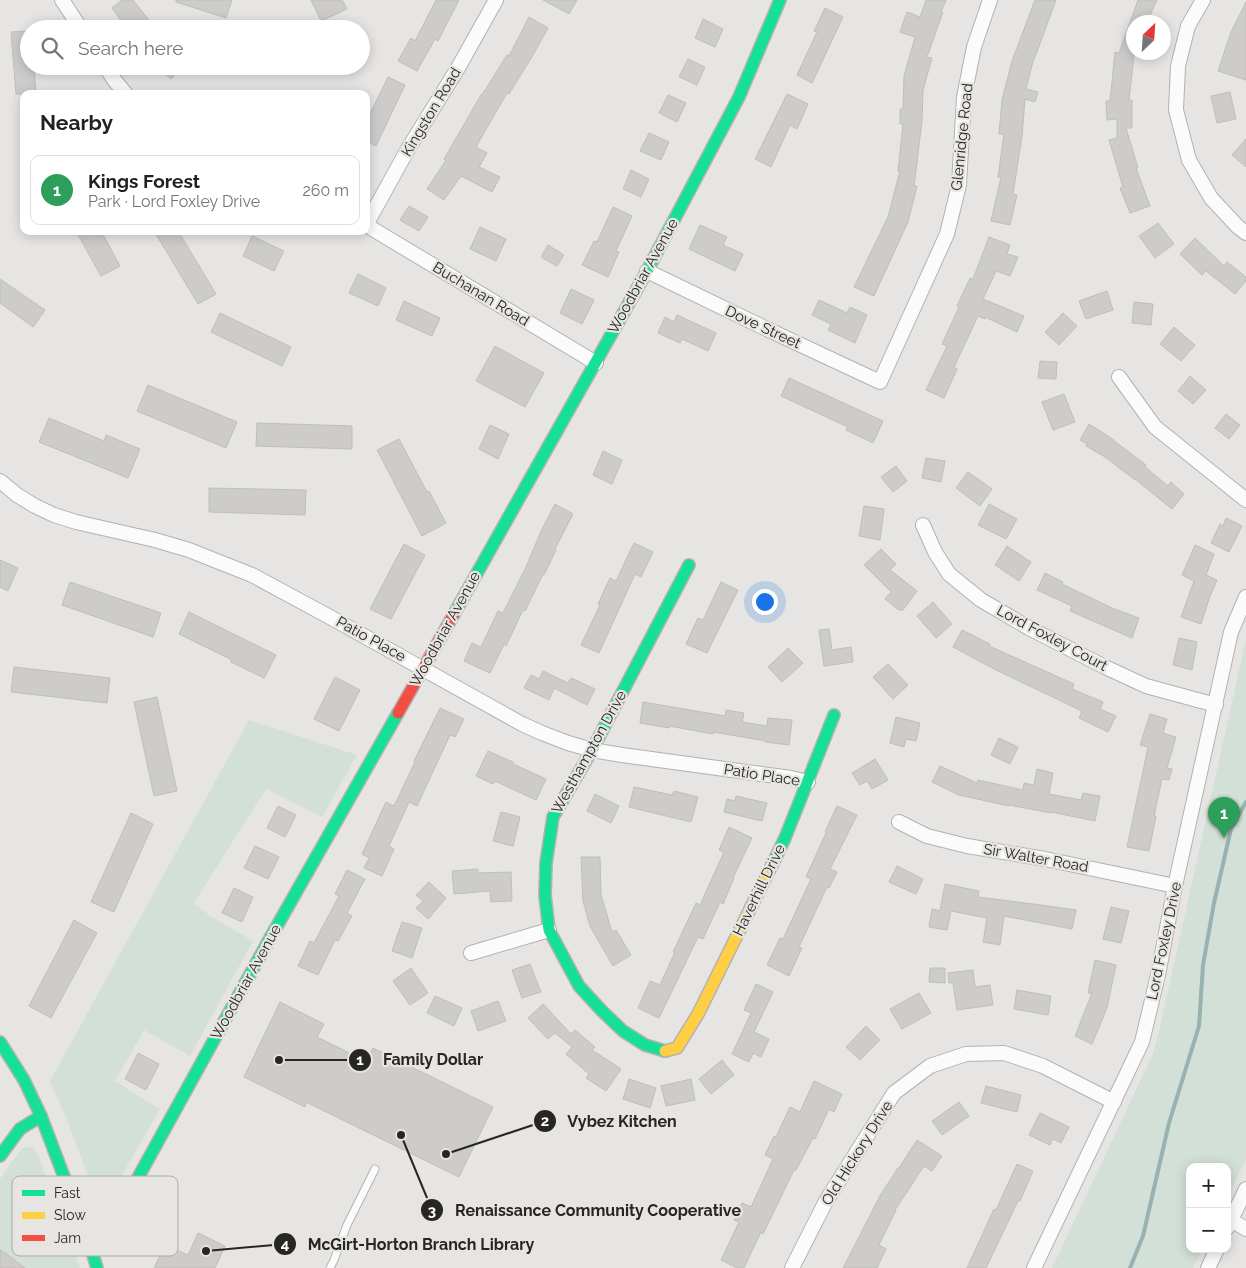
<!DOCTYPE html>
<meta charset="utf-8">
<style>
body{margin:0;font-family:Raleway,sans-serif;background:#f6f6f6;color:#202124}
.controls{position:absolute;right:15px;bottom:15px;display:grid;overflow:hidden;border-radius:10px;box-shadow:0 2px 12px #0003}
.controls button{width:45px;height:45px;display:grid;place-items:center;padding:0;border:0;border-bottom:1px solid #e0e0e0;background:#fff;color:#202124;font:25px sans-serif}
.compass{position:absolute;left:1126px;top:15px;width:45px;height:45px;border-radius:50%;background:#fff;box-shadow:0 2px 12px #0003;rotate:25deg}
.you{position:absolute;left:764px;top:601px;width:18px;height:18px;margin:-12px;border:4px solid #fff;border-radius:50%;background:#1a73e8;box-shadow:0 0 0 8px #1a73e833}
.badge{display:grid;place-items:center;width:32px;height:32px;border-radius:50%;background:#6a6968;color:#fff;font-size:16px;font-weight:700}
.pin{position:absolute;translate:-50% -41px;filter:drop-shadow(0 1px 2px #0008)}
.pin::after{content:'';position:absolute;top:26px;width:18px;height:15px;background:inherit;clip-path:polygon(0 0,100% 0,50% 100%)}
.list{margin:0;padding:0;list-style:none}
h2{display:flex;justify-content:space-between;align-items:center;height:65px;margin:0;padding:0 20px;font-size:21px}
h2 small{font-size:16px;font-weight:400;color:#757577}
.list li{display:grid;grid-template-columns:32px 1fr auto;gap:15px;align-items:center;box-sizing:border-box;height:70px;margin:0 10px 10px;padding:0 10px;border:1px solid #e0e0e0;border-radius:10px}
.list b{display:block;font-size:19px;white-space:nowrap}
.list p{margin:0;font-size:16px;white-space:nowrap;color:#757577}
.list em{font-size:16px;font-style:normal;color:#757577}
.icon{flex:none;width:28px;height:28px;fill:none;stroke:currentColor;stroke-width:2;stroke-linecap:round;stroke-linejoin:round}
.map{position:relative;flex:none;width:1246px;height:1268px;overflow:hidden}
.search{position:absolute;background:#fff;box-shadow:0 2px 12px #0003;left:20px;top:20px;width:350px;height:55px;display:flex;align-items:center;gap:12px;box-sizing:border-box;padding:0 18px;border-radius:28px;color:#757577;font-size:19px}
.panel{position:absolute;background:#fff;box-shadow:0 2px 12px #0003;left:20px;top:90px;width:350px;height:145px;border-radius:10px}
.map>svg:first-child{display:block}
.green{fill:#d2e0d7}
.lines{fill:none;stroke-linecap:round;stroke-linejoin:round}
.stream{stroke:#97b2b1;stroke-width:4}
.building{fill:#cdcccb;stroke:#bebebc}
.lane-casing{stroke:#b3b2b1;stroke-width:9}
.street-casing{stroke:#b3b2b1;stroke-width:16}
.fast-casing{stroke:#b3b2b1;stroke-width:14}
.slow-casing{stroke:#b3b2b1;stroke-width:14}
.jam-casing{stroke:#b3b2b1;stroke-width:14}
.lane{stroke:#fbfbfb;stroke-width:7}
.street{stroke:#fbfbfb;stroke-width:14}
.fast{stroke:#16e098;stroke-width:11}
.slow{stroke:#ffcf43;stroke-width:11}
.jam{stroke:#f24e42;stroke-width:11}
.labels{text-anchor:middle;stroke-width:4.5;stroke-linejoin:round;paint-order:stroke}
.street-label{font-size:15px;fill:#272625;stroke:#e7e5e2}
.key{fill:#e7e5e2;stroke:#adaca9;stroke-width:1}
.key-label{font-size:14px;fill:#272625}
.leader{fill:none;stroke:#272625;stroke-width:2}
.callout-dot{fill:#272625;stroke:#e7e5e2;stroke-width:2}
.mark-label{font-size:15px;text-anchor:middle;font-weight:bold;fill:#fff}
.callout-label{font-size:16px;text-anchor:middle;font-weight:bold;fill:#272625;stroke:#e7e5e2;stroke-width:4.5;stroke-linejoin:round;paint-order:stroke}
</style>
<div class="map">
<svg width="1246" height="1268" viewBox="0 0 1246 1268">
<rect width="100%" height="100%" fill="#e6e5e3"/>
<g class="green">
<path d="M1246 639V1159L1227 1198V1167H1190V1249H1202L1193 1268H1052L1152 1056 1158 1036Z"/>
<path d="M249 720 357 755 322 817 266 789 194 903 210 916 253 941 190 1056 144 1030 115 1081 160 1109 114 1189 92 1187 67 1120 50 1081Z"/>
<path d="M27 1147 34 1148 38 1155 80 1268H0V1179L22 1148Z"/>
</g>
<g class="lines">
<path class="stream" d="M1130 1268 1143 1236 1169 1123 1199 1026 1203 965 1214 903 1231 829 1246 802"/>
</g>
<g class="building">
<path d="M122 0H133L151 23 143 29H127L112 8Z"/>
<path d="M176 0H232L226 18 176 2Z"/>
<path d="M311 0H342L347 9 321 21Z"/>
<path d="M436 0H459L438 41 435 39 417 71 398 61 411 38 415 41Z"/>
<path d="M543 0H577L569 14Z"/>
<path d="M926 0H946L941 12H943L927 57 932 58 923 90 922 121 914 186H917L908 222 874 296 854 287 888 217 900 171H898L903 124H900V109H903L904 76 915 37 900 32 907 12 920 17Z"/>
<path d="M1035 0H1056L1032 65 1026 89 1038 92 1035 102 1025 99 1022 136 1013 194 1017 195 1010 225 991 221 1001 177H998L1004 134H999L1002 100 1012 61Z"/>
<path d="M1138 0H1157L1147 22H1134V55L1129 100H1132V128H1126L1138 168H1136L1150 206 1130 213 1120 188 1123 187 1109 140 1117 138V119L1107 120 1106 101H1110L1115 52 1119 53Z"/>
<path d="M1246 2V80L1218 71 1231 32Z"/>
<path d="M825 8 843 17 812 83 797 75 817 32 814 31Z"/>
<path d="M529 17 548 28 533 55 509 94 507 93 476 147 487 153 479 167 500 177 492 192 461 176 444 200 427 189 446 160 444 159 481 95H482L507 55 509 56Z"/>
<path d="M703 19 723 29 715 47 695 38Z"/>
<path d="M29 31V66H34L36 94H16L11 32Z"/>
<path d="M688 59 705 67 697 85 679 77Z"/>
<path d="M156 66H182L171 79Z"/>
<path d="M388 77 405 85 376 146 366 141V122Z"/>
<path d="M1230 92 1236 119 1217 123 1211 96Z"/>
<path d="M787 94 808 104 797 129 790 125 771 167 755 159Z"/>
<path d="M668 95 686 103 677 122 659 113Z"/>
<path d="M649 133 669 142 661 160 640 151Z"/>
<path d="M1246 139V167L1232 155Z"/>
<path d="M631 170 649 179 641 197 623 189Z"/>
<path d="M409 206 428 217 419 231 400 220Z"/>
<path d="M613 207 632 216 616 251 619 252 608 277 582 265 594 241 597 242Z"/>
<path d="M1158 223 1174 244 1155 258 1139 236Z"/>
<path d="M700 225 727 237 723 245 743 254 735 271 689 249Z"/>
<path d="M480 227 506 239 496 261 470 249Z"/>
<path d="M76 231H101L120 266 101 276Z"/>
<path d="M154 231H178L216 294 198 304Z"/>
<path d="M252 236 284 251 274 271 243 256Z"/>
<path d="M989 237 1010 245 1007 254 1018 257 1010 276 996 271 983 299 1024 316 1017 332 985 317V319L978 316 954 367 957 369 944 398 926 390 947 346 942 344 959 307 957 306 970 278 973 279Z"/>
<path d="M1195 238 1224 266 1227 262 1246 277V281L1235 294 1206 271 1202 275 1180 254Z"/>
<path d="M548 245 564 255 557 266 541 257Z"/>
<path d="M358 274 386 288 378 306 349 293Z"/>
<path d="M0 279 45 310 33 327 0 303Z"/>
<path d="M571 289 594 300 582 324 560 313Z"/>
<path d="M1107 291 1113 310 1086 319 1079 301Z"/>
<path d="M819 300 847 313 850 307 867 315 855 343 828 330 831 324 812 315Z"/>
<path d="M404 301 440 318 432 336 396 320Z"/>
<path d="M1134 302 1153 304 1151 325 1132 323Z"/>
<path d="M220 313 291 347 282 366 211 332Z"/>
<path d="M1063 313 1077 326 1059 345 1045 332Z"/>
<path d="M677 315 716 333 708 351 682 339 680 343 658 333 665 317 674 322Z"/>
<path d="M1174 327 1195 345 1181 361 1160 344Z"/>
<path d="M495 346 544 373 525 407 476 381Z"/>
<path d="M1040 361 1057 362 1056 379 1038 378Z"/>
<path d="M1190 376 1206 390 1193 404 1178 391Z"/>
<path d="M789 378 883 421 873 443 846 430 848 427 781 396Z"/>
<path d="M148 385 237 422 226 448 137 411Z"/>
<path d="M1064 394 1075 422 1053 430 1042 402Z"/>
<path d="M1226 414 1240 425 1229 439 1215 428Z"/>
<path d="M49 418 104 441 106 435 140 449 128 478 39 442Z"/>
<path d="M257 423 352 426V449L256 446Z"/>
<path d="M1089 424 1114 440H1113L1146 465 1145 467 1168 486 1171 482 1184 494 1172 509 1135 479V480L1105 457 1086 446 1087 444 1080 440Z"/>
<path d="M490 425 509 434 498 459 479 449Z"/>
<path d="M399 439 427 492 429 491 446 523 422 536 377 450Z"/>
<path d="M603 451 622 460 612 484 593 475Z"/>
<path d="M926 458 945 461 941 482 922 478Z"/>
<path d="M896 466 907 481 893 492 881 477Z"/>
<path d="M968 472 992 489 980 506 956 488Z"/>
<path d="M209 488 306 490 305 515 209 512Z"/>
<path d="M555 504 573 514 555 549 556 550 544 575 543 574 525 611 523 610 506 646 504 644 490 673 464 661 472 643 481 647 498 611 503 613 526 567 542 529Z"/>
<path d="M989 504 1017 519 1006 539 978 525Z"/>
<path d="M864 506 884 509 880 540 859 536Z"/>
<path d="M1226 518 1242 526 1229 552 1211 543 1220 524 1223 526Z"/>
<path d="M634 543 653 552 641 577 635 574 599 653 581 645 600 605 598 604 610 578 616 581Z"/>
<path d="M404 544 425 555 391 619 370 609Z"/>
<path d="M1195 545 1214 554 1206 575 1217 580 1209 599 1201 624 1181 617 1194 581 1182 575Z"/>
<path d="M1007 546 1031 562 1019 581 995 565Z"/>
<path d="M881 549 896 564 890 570 917 591 903 610H899L885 599 891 592 864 565Z"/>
<path d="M0 560 18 568 8 591 0 587Z"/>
<path d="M1045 573 1063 582 1062 584 1112 608 1139 618 1132 638 1070 611 1072 606 1037 590Z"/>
<path d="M70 582 161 613 153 637 62 605Z"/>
<path d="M721 582 738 590 707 653 686 644 698 618 703 620Z"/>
<path d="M933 602 952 624 936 638 917 616Z"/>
<path d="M189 612 276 655 264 678 231 662 232 660 179 634Z"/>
<path d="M829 629 832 650 851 647 853 662 824 666 819 630Z"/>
<path d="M962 630 990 644 989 646 1074 684 1072 689 1103 702 1100 709 1116 716 1108 732 1079 718 1082 711 996 670 953 647Z"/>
<path d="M1179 638 1197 642 1192 670 1173 665Z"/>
<path d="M788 648 803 663 782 682 768 667Z"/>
<path d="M888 664 908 685 893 699 873 677Z"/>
<path d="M14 667 110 678 107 703 11 692Z"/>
<path d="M543 671 568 683 571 678 595 689 587 705 554 688 549 700 524 688 531 675 539 679Z"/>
<path d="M335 677 360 690 339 731 314 719Z"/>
<path d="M157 697 177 791 154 796 134 702Z"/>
<path d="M643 702 725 716 726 710 744 713 742 722 767 726 768 718 792 720 789 745 765 742 766 741 713 732V734L669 726V728L640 723Z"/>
<path d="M440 708 464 719 455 737 450 735 417 806 409 802 389 846 394 849 382 876 364 868 369 858 362 854 386 802 394 806 415 762 414 761Z"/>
<path d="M1150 714 1167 719 1163 733 1176 737 1167 768 1172 769 1169 780 1162 779 1154 816H1156L1149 851 1127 847 1148 747 1140 745Z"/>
<path d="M896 717 920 723 916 741 906 739 904 747 890 743Z"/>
<path d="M999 738 1018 747 1010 764 991 755Z"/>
<path d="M488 751 513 762V764L546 779 536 800 495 781 493 784 476 776Z"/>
<path d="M875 759 888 780 872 789 867 781 860 785 852 773Z"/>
<path d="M940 766 977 783 978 780 1023 790 1024 783 1034 785 1037 769 1053 773 1049 794 1081 800 1083 793 1100 796 1095 821 1051 812V813L1009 805V806L959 795 932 782Z"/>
<path d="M634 787 672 795 674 791 698 797 691 822 629 807Z"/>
<path d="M595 794 619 806 611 823 587 811Z"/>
<path d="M736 796 767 803 762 821 724 812 727 799 735 801Z"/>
<path d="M278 806 296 815 285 837 267 828Z"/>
<path d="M837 806 857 815 830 869 837 872 829 888 827 887 799 947 802 948 789 976 767 965 780 938 783 939 811 879 806 877 826 833 825 832Z"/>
<path d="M501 812 520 817 513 846 493 841Z"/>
<path d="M131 813 153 824 114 912 91 902Z"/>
<path d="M729 827 752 838 733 878H734L723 904 720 902 703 939 698 937 659 1018 638 1008 650 981 660 985 675 952H673L696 903 700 905 724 852 719 850Z"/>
<path d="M255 846 279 857 268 879 244 868Z"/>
<path d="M581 857H600L601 895 612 932 616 930 631 955 613 966 590 926 583 901Z"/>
<path d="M897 866 923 879 916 894 889 882Z"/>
<path d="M478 869V873L511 872 512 901 491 902 490 891 454 894 452 871Z"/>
<path d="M347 870 365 879 347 913 352 916 338 941 335 940 318 975 298 966 310 941 314 943 339 896 335 894Z"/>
<path d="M429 882 446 898 428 919 416 908 423 901 416 895Z"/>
<path d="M945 884 979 891 978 897 1041 905 1076 910 1072 929 1004 916 1000 945 983 942 987 918 951 911 947 930 929 927 932 909 940 911Z"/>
<path d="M234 888 253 897 242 922 222 913Z"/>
<path d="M1111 907 1129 911 1121 943 1103 939Z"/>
<path d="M74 920 97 933 51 1018 29 1006Z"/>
<path d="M402 922 422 928 412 958 392 951Z"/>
<path d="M1095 960 1116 965 1107 1008 1092 1044 1075 1036 1092 993H1088Z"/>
<path d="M530 964 541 992 522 998 512 970Z"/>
<path d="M411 968 428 993 410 1005 393 981Z"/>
<path d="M930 968H945V983L929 982Z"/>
<path d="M973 970 975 987 990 985 993 1005 957 1010 953 983H949L948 973Z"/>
<path d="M756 984 773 992 754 1032 769 1039 761 1057 753 1053 749 1062 732 1054 751 1013 744 1010Z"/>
<path d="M1017 990 1051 996 1048 1015 1014 1009Z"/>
<path d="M919 993 931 1013 902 1029 890 1009Z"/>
<path d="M435 996 462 1008 454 1026 427 1013Z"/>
<path d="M498 1001 506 1021 478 1031 471 1011Z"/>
<path d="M280 1002 324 1024 317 1037 366 1061 373 1048 493 1107 459 1177 306 1102 305 1107 244 1077Z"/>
<path d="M543 1004 571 1034 575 1030 595 1047 592 1050 621 1069 606 1091 586 1078 589 1074 566 1054 572 1047 555 1033 548 1039 528 1018Z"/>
<path d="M866 1026 880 1040 860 1060 846 1047Z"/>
<path d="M138 1053 159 1064 146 1090 125 1079Z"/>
<path d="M722 1060 734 1075 711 1094 699 1079Z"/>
<path d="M629 1079 656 1088 650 1108 623 1099Z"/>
<path d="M691 1079 695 1100 666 1106 661 1086Z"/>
<path d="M814 1081 842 1094 834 1112 829 1109 815 1139 813 1138 796 1170H794L763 1234 761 1232 744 1268H737L721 1260 739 1222 734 1220 742 1203 751 1207 773 1159 765 1155 774 1136 776 1137 790 1107 800 1112Z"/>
<path d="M986 1086 1021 1095 1017 1112 981 1103Z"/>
<path d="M959 1102 969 1116 942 1135 932 1121Z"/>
<path d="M1040 1113 1069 1127 1061 1143 1053 1139 1050 1145 1029 1135Z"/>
<path d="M917 1140 942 1156 932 1171 924 1166 895 1210H896L879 1245 886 1249 877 1268H843L881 1194 898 1168H899Z"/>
<path d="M1017 1164 1033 1171 1020 1201H1018L986 1268H967L994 1209 996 1210Z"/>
<path d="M198 1233 225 1246 215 1268H154L165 1245 188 1255Z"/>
<path d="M0 1250 8 1255 25 1268H0Z"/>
</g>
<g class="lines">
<defs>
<path id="lane" d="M330 1268 334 1260 347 1225 375 1169"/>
<g id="street">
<path d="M62 0 81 29"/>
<path d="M1203 0 1188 26 1178 66 1176 110 1189 160 1211 198 1238 227 1246 233"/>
<path d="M105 66 115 81 126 94"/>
<path d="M366 225 596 363"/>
<path d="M366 225 408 149 458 68 496 0"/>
<path d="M647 271 771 331 880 382 947 234 959 185 964 97 974 47 990 0"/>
<path d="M1119 377 1155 427 1246 500"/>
<path d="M0 481 17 495 35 506 54 515 76 522 155 540 189 550 252 575 328 616 522 724 542 733 568 743 592 750 622 755 791 778 808 782"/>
<path d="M923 525 935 552 949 574 981 600 1029 628 1105 667 1146 686 1216 705"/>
<path d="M899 822 927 836 967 846 1045 859 1175 886"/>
<path d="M471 953 549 930"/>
<path d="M1231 1220 1246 1229"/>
<path d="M1227 1228 1246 1189"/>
<path d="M792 1268 826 1201 894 1093 930 1066 966 1054 1004 1053 1043 1066 1114 1102"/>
<path d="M1034 1268 1142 1042 1158 975 1175 886 1231 632 1246 597"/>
<path d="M1208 1268 1217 1249"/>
</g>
<g id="fast">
<path d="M454 614 647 271 739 97 780 0"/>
<path d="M772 865 785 838 834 715"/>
<path d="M0 1042 24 1080 41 1116 91 1248 97 1268"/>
<path d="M665 1051 645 1045 623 1031 602 1011 579 986 549 930 545 895 546 863 553 817 592 750 689 565"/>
<path d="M0 1156 20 1129 41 1116"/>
<path d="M91 1248 118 1214 269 940 398 713"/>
</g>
<path id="slow" d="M665 1051 677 1048 698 1014 772 865"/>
<path id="jam" d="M398 713 454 614"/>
</defs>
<use href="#lane" class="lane-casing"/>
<use href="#street" class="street-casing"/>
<use href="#fast" class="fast-casing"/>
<use href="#slow" class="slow-casing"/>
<use href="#jam" class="jam-casing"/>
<use href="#lane" class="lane"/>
<use href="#street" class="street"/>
<use href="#fast" class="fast"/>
<use href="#slow" class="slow"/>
<use href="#jam" class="jam"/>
</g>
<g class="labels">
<g class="street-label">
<text transform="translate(431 112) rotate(-59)" y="5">Kingston Road</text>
<text transform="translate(962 137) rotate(-84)" y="5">Glenridge Road</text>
<text transform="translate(643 276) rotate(-61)" y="5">Woodbriar Avenue</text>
<text transform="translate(481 294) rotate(31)" y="5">Buchanan Road</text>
<text transform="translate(763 327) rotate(25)" y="5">Dove Street</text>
<text transform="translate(445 629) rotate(-61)" y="5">Woodbriar Avenue</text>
<text transform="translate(1052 638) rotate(28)" y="5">Lord Foxley Court</text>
<text transform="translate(371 639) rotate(29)" y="5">Patio Place</text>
<text transform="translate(589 752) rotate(-61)" y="5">Westhampton Drive</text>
<text transform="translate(762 775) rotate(9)" y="5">Patio Place</text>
<text transform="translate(1036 858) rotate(10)" y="5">Sir Walter Road</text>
<text transform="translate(759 890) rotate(-64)" y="5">Haverhill Drive</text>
<text transform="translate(1164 941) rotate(-78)" y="5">Lord Foxley Drive</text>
<text transform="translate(246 982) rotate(-61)" y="5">Woodbriar Avenue</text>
<text transform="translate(857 1153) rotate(-58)" y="5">Old Hickory Drive</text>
</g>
</g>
<rect x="12" y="1176" width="166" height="80" rx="8" class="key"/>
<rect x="22" y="1190" width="23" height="6" fill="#16e098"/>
<rect x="22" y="1212" width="23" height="7" fill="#ffcf43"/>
<rect x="22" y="1235" width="23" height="6" fill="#f24e42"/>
<g class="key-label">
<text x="54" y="1198">Fast</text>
<text x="54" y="1220">Slow</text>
<text x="54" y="1243">Jam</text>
</g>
<path class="leader" d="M279 1060L360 1060M446 1154L545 1121M401 1135L432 1210M206 1251L285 1244"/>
<g class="callout-dot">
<circle cx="279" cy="1060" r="5"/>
<circle cx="446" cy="1154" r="5"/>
<circle cx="401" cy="1135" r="5"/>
<circle cx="206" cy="1251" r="5"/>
<circle cx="360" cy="1060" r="12"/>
<circle cx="545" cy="1121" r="12"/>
<circle cx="432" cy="1210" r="12"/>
<circle cx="285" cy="1244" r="12"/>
</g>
<g class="mark-label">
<text x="360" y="1065">1</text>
<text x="545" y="1126">2</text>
<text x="432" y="1216">3</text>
<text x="285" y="1249">4</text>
</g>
<g class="callout-label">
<text x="433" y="1065">Family Dollar</text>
<text x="622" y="1127">Vybez Kitchen</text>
<text x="598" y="1216">Renaissance Community Cooperative</text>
<text x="421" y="1250">McGirt-Horton Branch Library</text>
</g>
</svg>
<div class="controls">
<button>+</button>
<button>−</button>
</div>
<svg class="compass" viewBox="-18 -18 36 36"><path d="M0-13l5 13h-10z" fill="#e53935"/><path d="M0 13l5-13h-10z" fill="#757577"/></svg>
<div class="you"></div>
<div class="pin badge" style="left:1224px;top:838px;background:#2e9e5b">1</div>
<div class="search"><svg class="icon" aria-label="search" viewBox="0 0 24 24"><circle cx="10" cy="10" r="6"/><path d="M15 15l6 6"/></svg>Search here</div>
<section class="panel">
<h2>Nearby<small></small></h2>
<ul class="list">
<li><span class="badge" style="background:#2e9e5b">1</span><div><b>Kings Forest</b><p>Park · Lord Foxley Drive</p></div><em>260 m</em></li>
</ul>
</section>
</div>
